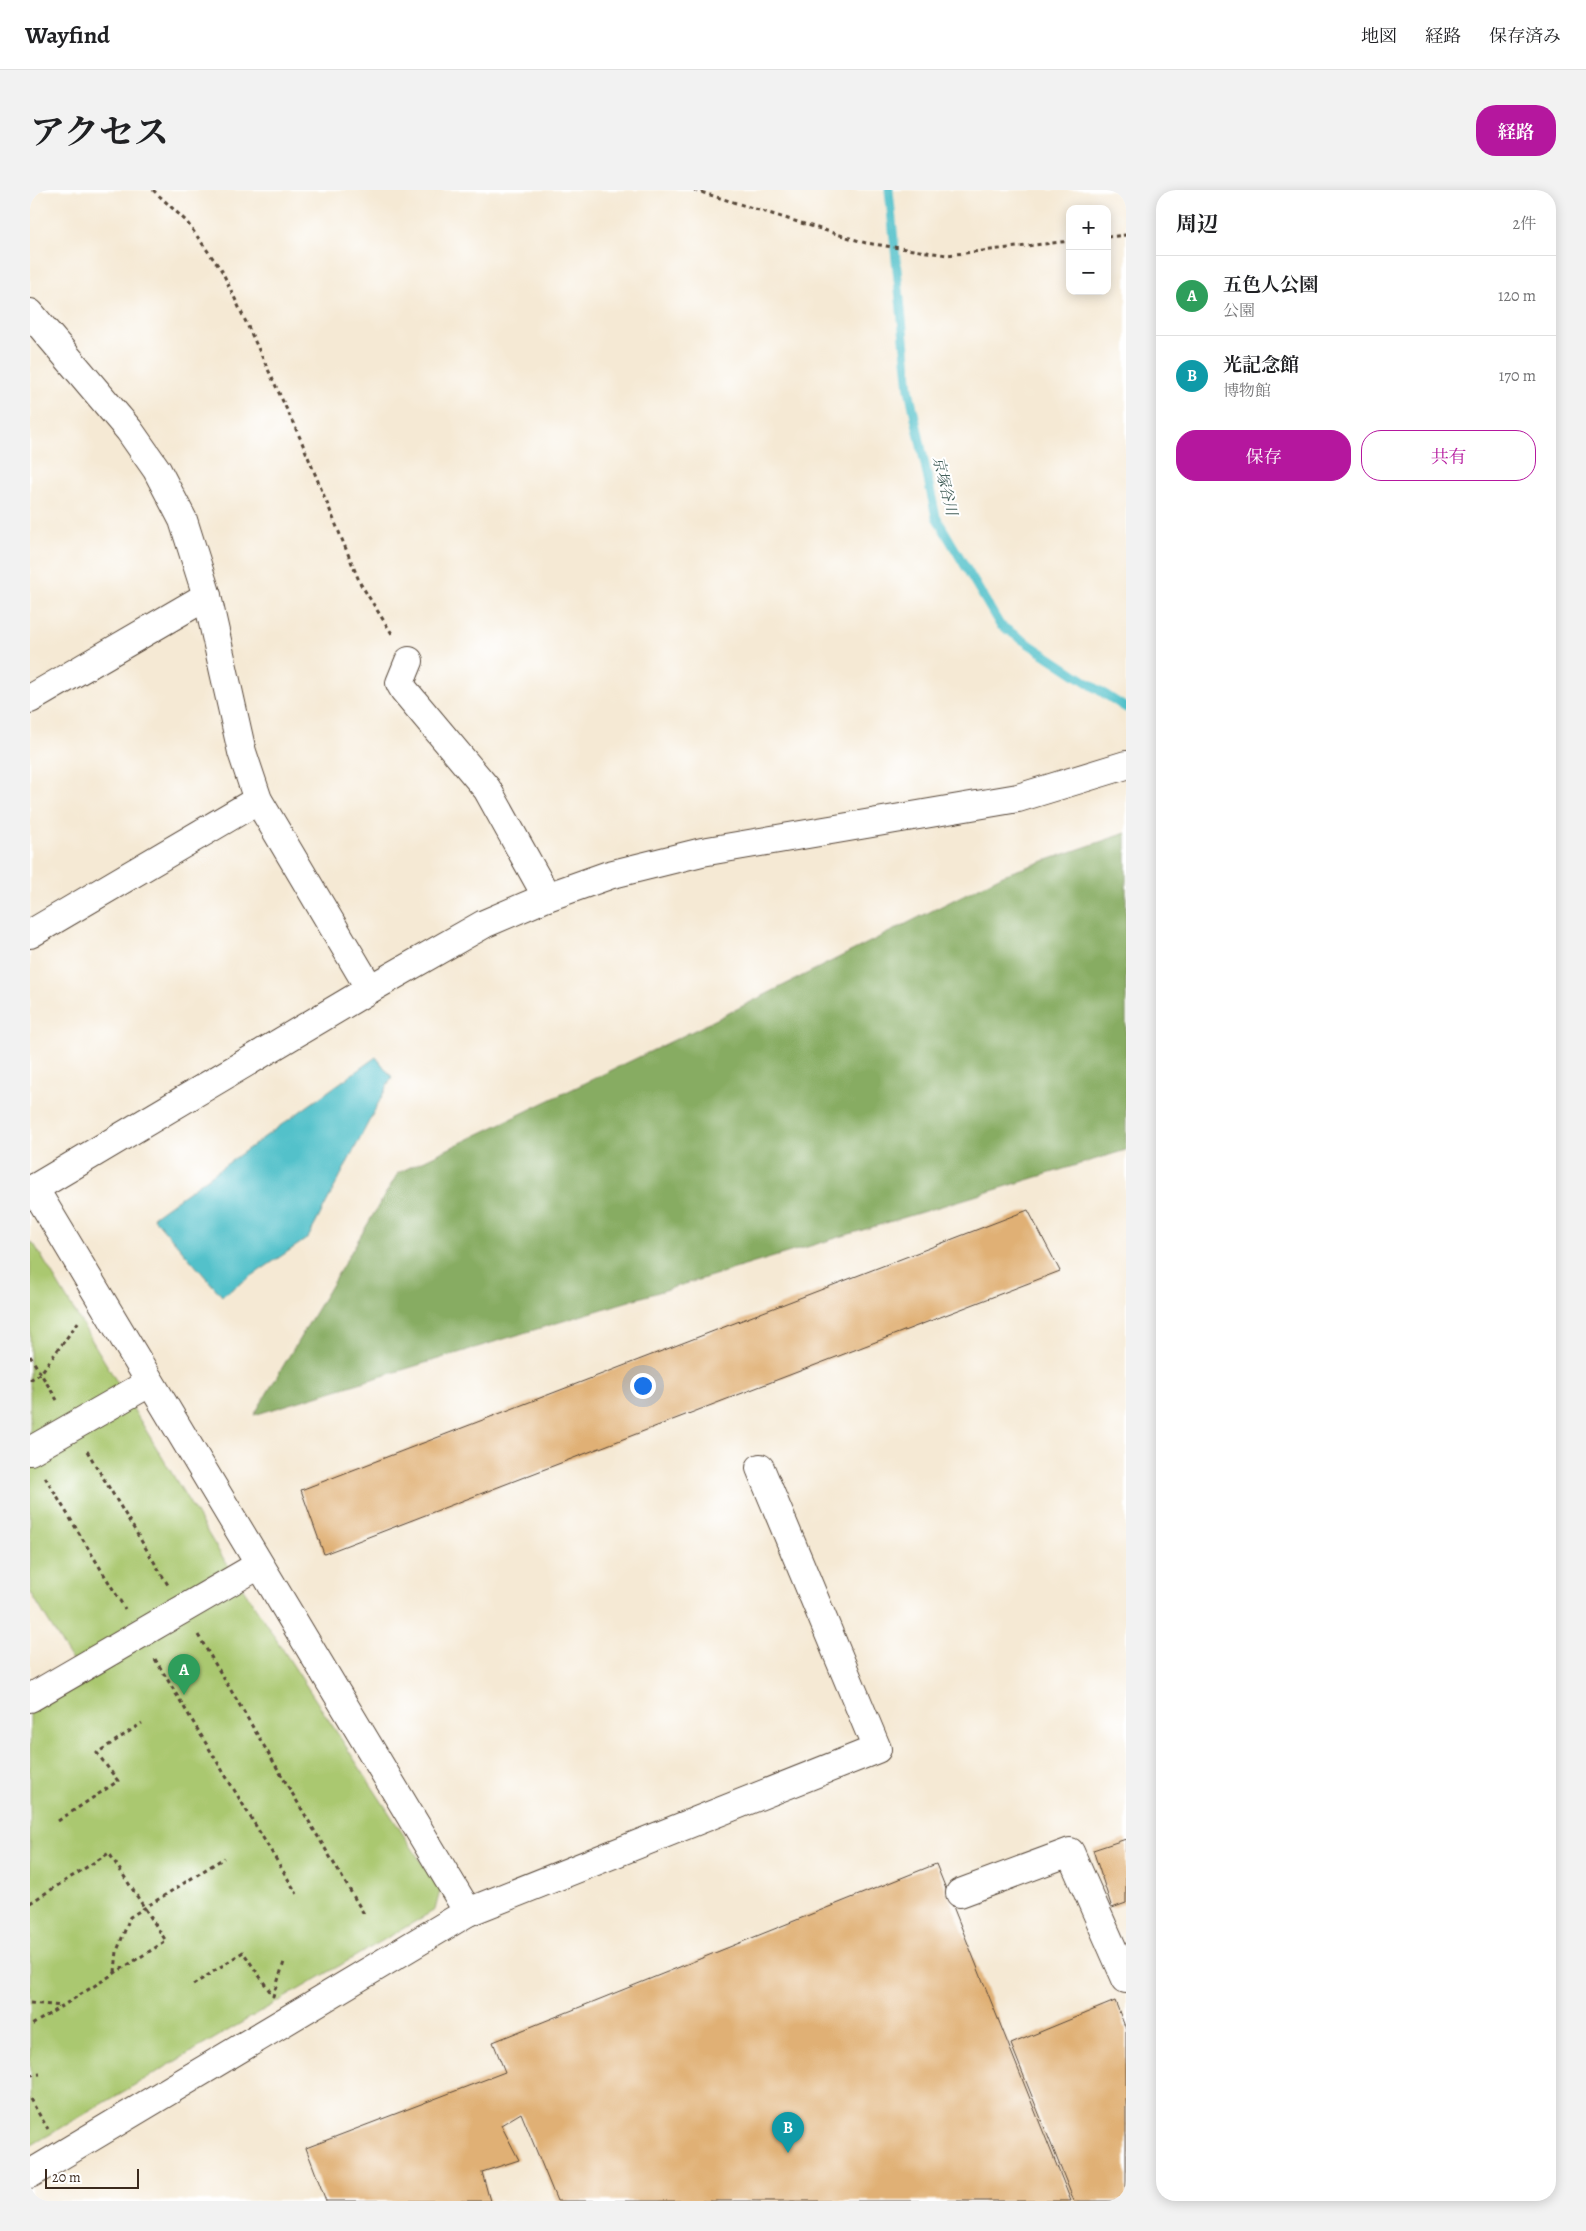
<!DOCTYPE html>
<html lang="ja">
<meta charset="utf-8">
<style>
body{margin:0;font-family:Alegreya,"Noto Serif JP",serif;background:#f2f2f2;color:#202124}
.controls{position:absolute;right:15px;top:15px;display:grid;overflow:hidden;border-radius:10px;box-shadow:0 2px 12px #0003}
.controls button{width:45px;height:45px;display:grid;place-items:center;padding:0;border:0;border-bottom:1px solid #e0e0e0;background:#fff;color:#202124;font:25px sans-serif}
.scale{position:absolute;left:15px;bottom:12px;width:94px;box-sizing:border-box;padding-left:5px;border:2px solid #3b2a1e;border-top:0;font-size:14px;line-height:18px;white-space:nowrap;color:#3b2a1e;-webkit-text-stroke:4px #fff;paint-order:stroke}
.you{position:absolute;left:612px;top:1195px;width:18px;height:18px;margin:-12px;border:4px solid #fff;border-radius:50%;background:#1a73e8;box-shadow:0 0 0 8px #1a73e833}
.badge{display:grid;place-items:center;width:32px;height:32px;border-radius:50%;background:#b5179e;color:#fff;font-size:16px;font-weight:700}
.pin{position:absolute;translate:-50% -41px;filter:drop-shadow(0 1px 2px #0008)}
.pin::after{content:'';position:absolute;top:26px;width:18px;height:15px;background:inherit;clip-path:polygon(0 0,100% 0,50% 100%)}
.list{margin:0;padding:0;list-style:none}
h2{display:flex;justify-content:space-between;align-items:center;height:65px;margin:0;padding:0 20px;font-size:21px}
h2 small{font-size:16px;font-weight:400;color:#757577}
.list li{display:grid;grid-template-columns:32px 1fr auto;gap:15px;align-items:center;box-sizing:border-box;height:80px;padding:0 20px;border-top:1px solid #e0e0e0}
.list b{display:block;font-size:19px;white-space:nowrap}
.list p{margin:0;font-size:16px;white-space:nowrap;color:#757577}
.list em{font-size:16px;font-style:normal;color:#757577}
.actions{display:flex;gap:10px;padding:15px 20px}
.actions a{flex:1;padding:11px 0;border:1px solid #b5179e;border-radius:20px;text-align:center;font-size:18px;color:#b5179e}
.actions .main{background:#b5179e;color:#fff}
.map{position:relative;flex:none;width:1096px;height:2011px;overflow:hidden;border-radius:20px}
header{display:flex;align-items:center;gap:30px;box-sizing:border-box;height:70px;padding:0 25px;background:#fff;border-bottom:1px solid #e0e0e0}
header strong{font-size:24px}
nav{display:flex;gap:28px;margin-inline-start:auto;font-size:18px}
.intro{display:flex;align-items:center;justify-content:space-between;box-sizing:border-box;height:120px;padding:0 30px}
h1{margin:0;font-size:35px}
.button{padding:12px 22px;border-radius:20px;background:#b5179e;color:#fff;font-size:18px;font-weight:700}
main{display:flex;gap:30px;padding:0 30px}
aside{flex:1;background:#fff;border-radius:20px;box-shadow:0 2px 12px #0003}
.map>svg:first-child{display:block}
.green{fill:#aac86f;stroke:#727946}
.forest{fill:#87ac62;stroke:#616b40}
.water{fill:#53c1ca;stroke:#477674}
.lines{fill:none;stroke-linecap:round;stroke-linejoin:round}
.stream{stroke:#53c1ca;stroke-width:9}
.building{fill:#e0b074}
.minor-casing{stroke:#574739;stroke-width:30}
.tertiary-casing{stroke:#574739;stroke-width:30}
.path{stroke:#574739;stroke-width:3;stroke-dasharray:4 4;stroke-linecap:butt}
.minor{stroke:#fff;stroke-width:28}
.tertiary{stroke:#fff;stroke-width:28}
.labels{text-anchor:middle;stroke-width:4;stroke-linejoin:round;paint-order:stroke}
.water-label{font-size:15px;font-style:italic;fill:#435f5a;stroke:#fff}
</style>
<header>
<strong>Wayfind</strong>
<nav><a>地図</a><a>経路</a><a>保存済み</a></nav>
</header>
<div class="intro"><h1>アクセス</h1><a class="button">経路</a></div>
<main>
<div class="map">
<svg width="1096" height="2011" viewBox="0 0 1096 2011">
<rect width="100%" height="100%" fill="#fff"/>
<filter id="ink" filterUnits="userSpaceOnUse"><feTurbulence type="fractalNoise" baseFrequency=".02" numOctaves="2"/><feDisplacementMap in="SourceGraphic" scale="10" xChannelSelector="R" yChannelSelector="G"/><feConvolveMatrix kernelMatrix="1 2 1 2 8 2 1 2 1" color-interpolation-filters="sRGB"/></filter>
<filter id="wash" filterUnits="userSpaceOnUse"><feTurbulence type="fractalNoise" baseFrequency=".0096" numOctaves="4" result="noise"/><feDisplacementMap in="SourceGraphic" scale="20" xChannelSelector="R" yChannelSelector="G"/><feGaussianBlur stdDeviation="1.12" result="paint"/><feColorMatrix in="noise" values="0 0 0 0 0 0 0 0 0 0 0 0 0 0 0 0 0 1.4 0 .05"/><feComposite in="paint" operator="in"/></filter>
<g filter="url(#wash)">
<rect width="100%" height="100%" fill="#f5e9d4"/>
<path class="green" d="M0 1052 4 1054 188 1360 410 1701 405 1720 0 1956V1521L53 1489 0 1401Z"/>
<path class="forest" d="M1096 643V960L224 1225 368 983 667 839 973 685Z"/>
<path class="water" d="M346 867 362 887 278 1048 192 1106 123 1027Z"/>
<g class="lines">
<path class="stream" d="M859 0 879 199 906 327 970 435 1096 518"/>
</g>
<g id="blocks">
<g class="building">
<path d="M998 1020 1030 1081 294 1364 271 1300Z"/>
<path d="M1096 1649V1713L1082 1718 1063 1660Z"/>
<path d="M906 1674 1041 2011H527L491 1923 471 1935 489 1970 452 1982 460 2011H296L276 1958 475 1882 463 1852Z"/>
<path d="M1085 1811 1096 1839V2011H1044L981 1854Z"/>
</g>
</g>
</g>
<g filter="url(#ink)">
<use href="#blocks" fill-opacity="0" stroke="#574739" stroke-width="1"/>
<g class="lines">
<defs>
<g id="minor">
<path d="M379 471 370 493 374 500 457 599 517 707"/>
<path d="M0 509 177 406"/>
<path d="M0 744 228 610"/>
<path d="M4 998 438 1722"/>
<path d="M0 1261 119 1193"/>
<path d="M0 1508 229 1375"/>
<path d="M930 1703 1040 1662 1096 1789"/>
<path d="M0 1984 438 1722 847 1559 730 1278"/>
</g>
<g id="tertiary">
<path d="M0 123 99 240 127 280 153 330 177 406 212 562 228 610 340 799"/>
<path d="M0 1001 340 799 454 734 517 707 579 685 672 662 988 608 1096 575"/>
</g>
</defs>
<use href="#minor" class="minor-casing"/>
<use href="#tertiary" class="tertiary-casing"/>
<g class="path">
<path d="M123 0 156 31 192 81 271 250 330 393 364 447"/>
<path d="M664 0 836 53 917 65 1040 51"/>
<path d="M1077 47 1096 45"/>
<path d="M0 1166 27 1210"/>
<path d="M0 1190 11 1183 49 1131"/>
<path d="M57 1261 138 1395"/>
<path d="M15 1287 95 1419"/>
<path d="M168 1445 334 1724"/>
<path d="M125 1469 267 1704"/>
<path d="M28 1631 88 1591 67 1563 112 1533"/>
<path d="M0 1713 79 1663 136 1751 0 1836"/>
<path d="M85 1782 87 1761 100 1727 194 1668"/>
<path d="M163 1795 213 1762 243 1806 255 1769"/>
<path d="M0 1813 32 1816"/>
<path d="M0 1885 10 1884"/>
<path d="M0 1909 18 1939"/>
</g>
<use href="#minor" class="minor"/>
<use href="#tertiary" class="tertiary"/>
</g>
</g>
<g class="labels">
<g class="water-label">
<text transform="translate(915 296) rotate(76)" y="5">京塚谷川</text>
</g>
</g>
</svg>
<div class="controls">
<button>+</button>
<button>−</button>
</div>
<div class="scale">20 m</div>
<div class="you"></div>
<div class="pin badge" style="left:154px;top:1505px;background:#2e9e5b">A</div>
<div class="pin badge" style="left:758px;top:1963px;background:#0f9aa8">B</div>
</div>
<aside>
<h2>周辺<small>2件</small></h2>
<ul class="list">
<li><span class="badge" style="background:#2e9e5b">A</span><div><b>五色人公園</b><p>公園</p></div><em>120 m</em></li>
<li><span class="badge" style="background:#0f9aa8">B</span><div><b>光記念館</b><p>博物館</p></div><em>170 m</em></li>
</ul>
<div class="actions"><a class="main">保存</a><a>共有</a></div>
</aside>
</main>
